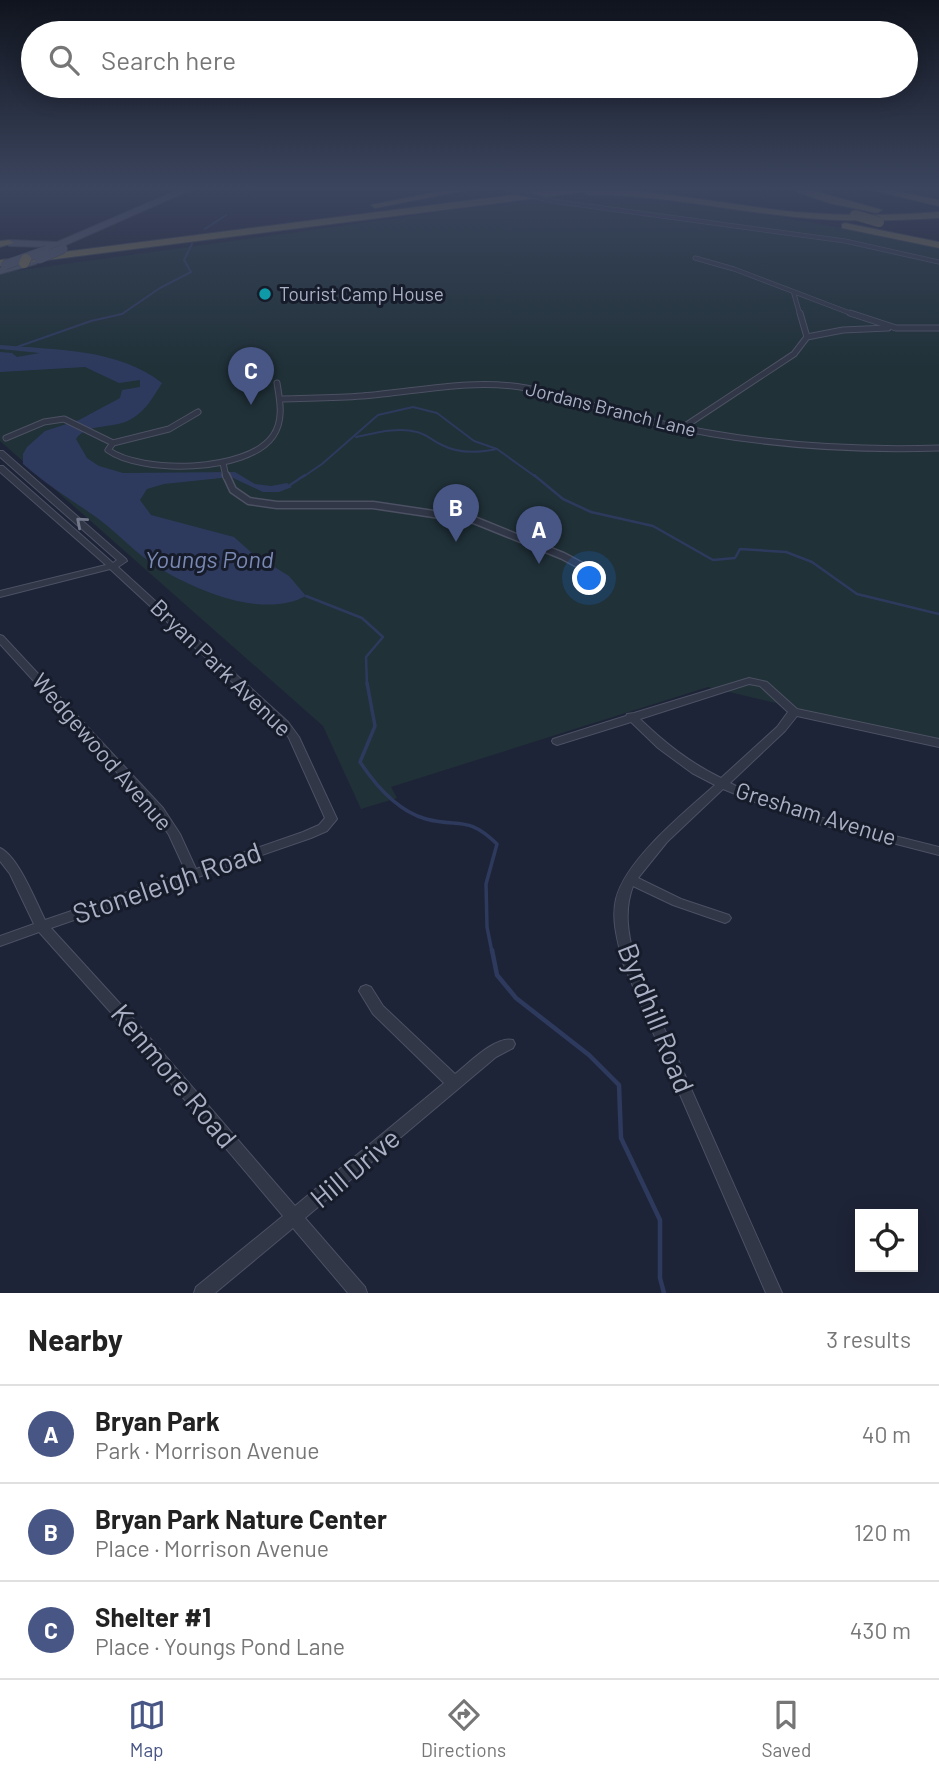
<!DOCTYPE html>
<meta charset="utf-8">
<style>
body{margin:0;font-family:Barlow,sans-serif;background:#f6f6f6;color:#222}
.controls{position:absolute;right:21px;bottom:21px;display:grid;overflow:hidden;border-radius:0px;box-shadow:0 4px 18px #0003}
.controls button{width:63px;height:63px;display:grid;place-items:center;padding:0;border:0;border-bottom:2px solid #e0e0e0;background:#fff;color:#222;font:35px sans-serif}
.you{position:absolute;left:590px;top:579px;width:24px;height:24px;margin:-18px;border:5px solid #fff;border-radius:50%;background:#1a73e8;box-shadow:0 0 0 10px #1a73e833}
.badge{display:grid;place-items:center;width:46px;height:46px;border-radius:50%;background:#485685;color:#fff;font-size:23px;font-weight:700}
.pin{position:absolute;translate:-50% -58px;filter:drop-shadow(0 2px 4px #0008)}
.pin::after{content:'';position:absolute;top:37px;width:24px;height:21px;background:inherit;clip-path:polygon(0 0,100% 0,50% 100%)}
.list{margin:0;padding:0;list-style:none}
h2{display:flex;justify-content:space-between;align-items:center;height:91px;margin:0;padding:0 28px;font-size:30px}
h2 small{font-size:23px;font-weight:400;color:#767676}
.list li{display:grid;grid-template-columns:46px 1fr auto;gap:21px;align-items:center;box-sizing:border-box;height:98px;padding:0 28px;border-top:2px solid #e0e0e0}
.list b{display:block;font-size:26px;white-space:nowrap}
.list p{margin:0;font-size:23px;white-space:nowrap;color:#767676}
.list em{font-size:23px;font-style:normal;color:#767676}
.icon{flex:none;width:38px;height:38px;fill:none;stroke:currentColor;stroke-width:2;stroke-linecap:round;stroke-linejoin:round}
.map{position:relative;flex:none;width:939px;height:1293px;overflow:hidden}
.search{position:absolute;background:#fff;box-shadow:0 4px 18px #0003;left:21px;right:21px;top:21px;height:77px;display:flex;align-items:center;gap:18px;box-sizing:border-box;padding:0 24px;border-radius:38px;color:#767676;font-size:26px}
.sheet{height:385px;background:#fff}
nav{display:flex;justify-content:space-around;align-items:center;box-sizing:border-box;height:98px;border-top:2px solid #e0e0e0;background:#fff;font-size:19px;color:#767676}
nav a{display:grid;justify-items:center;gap:4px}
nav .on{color:#485685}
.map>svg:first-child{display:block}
.green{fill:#203138}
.water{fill:#2e3a5d}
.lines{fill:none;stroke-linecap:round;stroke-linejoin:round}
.stream-far3{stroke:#2e3a5d;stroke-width:2}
.stream-far2{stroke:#2e3a5d;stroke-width:2.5}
.stream-far1{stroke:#2e3a5d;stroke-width:3.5}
.stream{stroke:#2e3a5d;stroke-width:4.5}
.pedestrian-far2-casing{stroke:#4c5163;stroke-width:5}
.pedestrian-far1-casing{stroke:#4c5163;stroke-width:7}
.pedestrian-casing{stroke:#4c5163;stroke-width:9}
.minor-casing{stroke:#4c5163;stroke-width:2}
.primary-casing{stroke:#3b4051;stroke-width:2}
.motorway-casing{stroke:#393e4e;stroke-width:2}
.pedestrian-far2{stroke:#313747;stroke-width:3.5}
.pedestrian-far1{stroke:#313747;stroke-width:5}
.pedestrian{stroke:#313747;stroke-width:6}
.minor{fill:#313747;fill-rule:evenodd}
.primary{fill:#4f5568;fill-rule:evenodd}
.motorway{fill:#6e664e;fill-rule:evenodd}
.pedestrian-bridge-casing{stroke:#4c5163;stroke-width:5;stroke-linecap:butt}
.primary-bridge-casing{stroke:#3b4051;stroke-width:10;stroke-linecap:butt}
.motorway-bridge-casing{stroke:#393e4e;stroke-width:11;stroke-linecap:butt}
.pedestrian-bridge{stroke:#313747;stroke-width:3.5}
.primary-bridge{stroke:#4f5568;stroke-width:9}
.motorway-bridge{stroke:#6e664e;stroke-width:10}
.oneway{stroke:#747a8c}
.culture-dot{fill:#0f9aa8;stroke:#171c2b;stroke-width:2.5}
.labels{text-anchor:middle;stroke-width:6;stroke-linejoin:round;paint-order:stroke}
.far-poi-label{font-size:19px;fill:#abb1c5;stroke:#171c2b;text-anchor:start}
.far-street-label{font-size:19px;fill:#abb1c5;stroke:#171c2b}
.street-label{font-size:23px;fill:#abb1c5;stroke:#171c2b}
.water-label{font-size:24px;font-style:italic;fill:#7989b3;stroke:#171c2b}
.near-street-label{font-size:28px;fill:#abb1c5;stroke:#171c2b}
</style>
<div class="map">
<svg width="939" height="1293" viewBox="0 0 939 1293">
<rect width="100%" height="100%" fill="#1e2437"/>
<path class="green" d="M596 194 676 198 939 246V742L708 687 391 787 397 798 361 809 323 726 0 441V273L558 196Z"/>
<path class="water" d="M0 345C54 350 118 348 162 383 153 397 147 409 133 418 115 430 87 422 76 439L87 458 99 466 123 473 235 472 255 484 271 486 287 483 292 487 279 492H263L231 477 164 484 147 489 140 500 151 515 234 537 252 553 289 576 306 596C263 619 197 591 159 568 136 554 118 533 96 517 70 499 47 485 23 464V454L27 447 45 431 79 420 120 398 122 390 140 387V380L119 383 85 367 0 372V352L12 353 17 357 40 353 0 349Z"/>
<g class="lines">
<g class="stream-far3">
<path d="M205 229 226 215"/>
<path d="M17 347 91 321 122 314 160 288 191 272 184 260 192 244"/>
<path d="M356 437C376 433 397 427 417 432 428 435 433 441 442 445 459 454 478 453 497 449"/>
<path d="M303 477 322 464 378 415 413 407 437 413 474 441 497 449 536 477"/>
</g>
<g class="stream-far2">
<path d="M534 475 563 499 591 512 653 526 713 560 735 558 740 549 786 552 812 562 857 594 939 614"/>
<path d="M290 485 305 475"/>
<path d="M306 596 362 618 383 637 366 657 367 685"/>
</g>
<path class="stream-far1" d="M367 683 375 726 360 762C376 786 397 811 426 819 460 828 467 815 497 844L486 884 487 927 492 952"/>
<path class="stream" d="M492 950 497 975 516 998 589 1055 619 1085 621 1138 660 1220V1278L664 1293"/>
<defs>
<g id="pedestrian-far2">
<path d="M552 201 845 241 939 262"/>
<path d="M695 258 734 269 855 315"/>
<path d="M794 294 800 315"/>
</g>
<g id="pedestrian-far1">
<path d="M800 313 807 337"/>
<path d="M850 313 896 328H939"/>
<path d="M282 399C308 398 335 398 362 396 416 392 471 378 526 388 569 396 611 412 654 422 748 444 843 451 939 448"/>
<path d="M198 412 169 429 113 443 108 450C141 474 247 473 273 436 284 420 280 401 277 383"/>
<path d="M682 428 794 354 807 337 843 330 888 328"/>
<path d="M6 438 44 422 64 419 113 443"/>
<path d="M223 463 226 477"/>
</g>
<path id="pedestrian" d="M226 475 233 490 249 501 277 505H373L474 520 563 556 593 572 598 580"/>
<g id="minor">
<path d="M496 187H505L511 190 509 191Z"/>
<path d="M0 451H3L126 559 127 561 118 567 288 722 299 737 337 819 327 831 311 838 51 928 124 1008 295 1206 444 1083 373 1014 359 991 361 987 366 985 371 987 383 1006 455 1074C468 1064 496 1035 513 1040L515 1044 513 1048 496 1057 305 1218 365 1287 367 1293H348L293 1228 215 1293H194L196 1287 283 1216 114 1016 39 932 0 946V936L34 924 10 874 0 861V848C18 856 36 902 45 920L186 872 169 835 155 814 0 644V635L3 636 163 808 180 834 196 869 303 832 319 825 325 818 289 738 280 726 110 569 0 597V591L106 565 0 472V466H3L113 563 117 560 0 457Z"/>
<path d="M749 678 767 682 797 709 939 739V747L797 716 785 731 730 783C793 816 870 829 939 847V855L811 822 770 808 723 789 667 842 638 878 681 899 729 915 731 918 729 921 725 923 673 905 633 886C623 913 629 936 635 963L782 1293H766L623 963C618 942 611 920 616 899 626 859 685 812 715 785L692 773 658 748 631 722 557 745 553 743 552 741 553 739 626 716 627 714 634 713ZM749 684 760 686 788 712 777 727 721 778C689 762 666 744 640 719Z"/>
</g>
<g id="primary">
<path d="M185 187H197L50 252H44L43 250 46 247 9 246 5 243 9 240 57 242Z"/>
<path d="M33 259 38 262 36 264 0 274V268Z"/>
</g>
<g id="motorway">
<path d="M461 187H483L375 208 371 205Z"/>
<path d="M575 187C640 187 721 204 795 212 843 216 891 216 939 212V218C891 221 843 222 795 217 725 210 658 194 588 195L584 192 0 266V260Z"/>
<path d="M800 187 882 210 877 213 829 203 797 192V188Z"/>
<path d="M858 187H877L939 200V206Z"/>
<path d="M845 223 939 242V248L842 228V224Z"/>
<path d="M0 241 9 240 14 243 0 247Z"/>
</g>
</defs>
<use href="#pedestrian-far2" class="pedestrian-far2-casing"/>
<use href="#pedestrian-far1" class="pedestrian-far1-casing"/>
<use href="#pedestrian" class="pedestrian-casing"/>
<use href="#minor" class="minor-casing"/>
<use href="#primary" class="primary-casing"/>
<use href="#motorway" class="motorway-casing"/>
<use href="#pedestrian-far2" class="pedestrian-far2"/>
<use href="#pedestrian-far1" class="pedestrian-far1"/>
<use href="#pedestrian" class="pedestrian"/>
<use href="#minor" class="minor"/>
<use href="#primary" class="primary"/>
<use href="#motorway" class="motorway"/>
<defs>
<path id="pedestrian-bridge" d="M509 190 552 201"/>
<g id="primary-bridge">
<path d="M39 259 63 249"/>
<path d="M5 265 47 250"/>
</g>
<g id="motorway-bridge">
<path d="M855 215 879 222"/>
<path d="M24 263 26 259"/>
</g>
</defs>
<use href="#pedestrian-bridge" class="pedestrian-bridge-casing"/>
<use href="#primary-bridge" class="primary-bridge-casing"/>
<use href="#motorway-bridge" class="motorway-bridge-casing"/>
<use href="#pedestrian-bridge" class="pedestrian-bridge"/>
<use href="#primary-bridge" class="primary-bridge"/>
<use href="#motorway-bridge" class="motorway-bridge"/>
</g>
<defs><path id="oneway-chevron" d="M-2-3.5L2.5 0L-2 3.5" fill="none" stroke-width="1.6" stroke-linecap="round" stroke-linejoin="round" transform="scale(1.75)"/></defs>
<use class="oneway" href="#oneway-chevron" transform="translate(81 522) rotate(-139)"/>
<linearGradient id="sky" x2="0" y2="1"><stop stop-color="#10141e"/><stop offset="0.51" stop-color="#3b455e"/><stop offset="1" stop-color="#3b455e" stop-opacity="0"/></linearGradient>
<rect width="939" height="369" fill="url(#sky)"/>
<circle class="culture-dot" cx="265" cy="294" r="7"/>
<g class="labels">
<g class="far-poi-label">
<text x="279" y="301">Tourist Camp House</text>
</g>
<g class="far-street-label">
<text transform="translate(611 409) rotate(14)" y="7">Jordans Branch Lane</text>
</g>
<g class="street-label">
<text transform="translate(221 668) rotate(44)" y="8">Bryan Park Avenue</text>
<text transform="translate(102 752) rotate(49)" y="8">Wedgewood Avenue</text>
<text transform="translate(816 814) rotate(17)" y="8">Gresham Avenue</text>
</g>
<g class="water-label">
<text x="209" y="568">Youngs Pond</text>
</g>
<g class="near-street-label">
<text transform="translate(167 883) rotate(-19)" y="10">Stoneleigh Road</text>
<text transform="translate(656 1018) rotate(68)" y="10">Byrdhill Road</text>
<text transform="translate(174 1076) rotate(50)" y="10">Kenmore Road</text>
<text transform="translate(355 1168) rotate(-40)" y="10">Hill Drive</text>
</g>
</g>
</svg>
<div class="controls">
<button><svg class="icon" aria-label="locate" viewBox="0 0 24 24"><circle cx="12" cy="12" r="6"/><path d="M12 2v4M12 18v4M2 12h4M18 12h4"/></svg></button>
</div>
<div class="you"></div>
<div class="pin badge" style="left:539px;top:564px">A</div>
<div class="pin badge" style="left:456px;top:542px">B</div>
<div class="pin badge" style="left:251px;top:405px">C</div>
<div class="search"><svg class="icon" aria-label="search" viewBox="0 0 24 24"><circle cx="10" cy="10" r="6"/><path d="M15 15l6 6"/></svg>Search here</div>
</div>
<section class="sheet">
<h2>Nearby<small>3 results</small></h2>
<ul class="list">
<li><span class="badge">A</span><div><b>Bryan Park</b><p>Park · Morrison Avenue</p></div><em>40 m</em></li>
<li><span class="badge">B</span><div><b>Bryan Park Nature Center</b><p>Place · Morrison Avenue</p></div><em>120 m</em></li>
<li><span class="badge">C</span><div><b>Shelter #1</b><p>Place · Youngs Pond Lane</p></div><em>430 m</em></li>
</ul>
</section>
<nav>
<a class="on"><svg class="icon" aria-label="map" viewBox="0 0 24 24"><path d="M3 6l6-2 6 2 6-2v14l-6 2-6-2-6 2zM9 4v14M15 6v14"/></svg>Map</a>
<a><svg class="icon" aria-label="directions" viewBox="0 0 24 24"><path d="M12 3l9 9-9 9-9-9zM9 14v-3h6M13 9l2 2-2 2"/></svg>Directions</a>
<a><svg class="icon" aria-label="saved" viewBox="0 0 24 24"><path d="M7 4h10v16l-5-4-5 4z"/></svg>Saved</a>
</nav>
